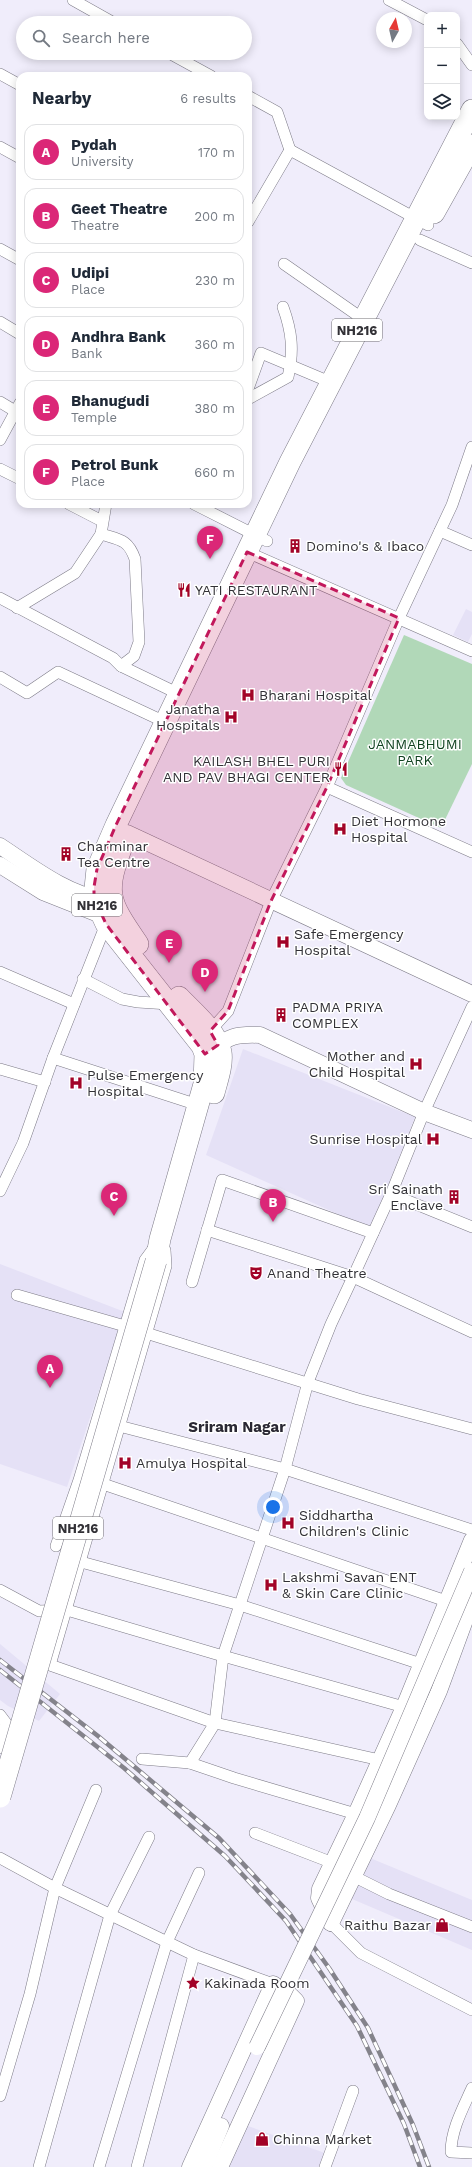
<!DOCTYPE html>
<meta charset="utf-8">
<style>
body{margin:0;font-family:"Work Sans",sans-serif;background:#f6f6f7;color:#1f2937}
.controls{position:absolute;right:12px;top:12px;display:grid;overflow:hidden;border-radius:8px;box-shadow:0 2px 10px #0003}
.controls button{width:36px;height:36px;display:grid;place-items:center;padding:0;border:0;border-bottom:1px solid #e0e1e3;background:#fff;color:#1f2937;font:20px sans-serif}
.compass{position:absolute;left:376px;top:12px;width:36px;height:36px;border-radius:50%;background:#fff;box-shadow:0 2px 10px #0003;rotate:8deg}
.you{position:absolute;left:273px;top:1507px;width:14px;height:14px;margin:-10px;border:3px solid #fff;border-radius:50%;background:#1a73e8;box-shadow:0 0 0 6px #1a73e833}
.badge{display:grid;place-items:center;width:26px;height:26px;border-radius:50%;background:#db2777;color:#fff;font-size:13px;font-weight:700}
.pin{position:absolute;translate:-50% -33px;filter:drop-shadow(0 1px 2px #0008)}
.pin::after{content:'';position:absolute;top:21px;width:14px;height:12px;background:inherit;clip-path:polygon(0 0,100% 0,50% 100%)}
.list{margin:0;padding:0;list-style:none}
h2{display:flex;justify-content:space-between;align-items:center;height:52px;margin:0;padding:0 16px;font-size:17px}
h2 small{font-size:13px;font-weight:400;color:#747a83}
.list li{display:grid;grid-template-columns:26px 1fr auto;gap:12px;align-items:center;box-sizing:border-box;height:56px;margin:0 8px 8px;padding:0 8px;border:1px solid #e0e1e3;border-radius:12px}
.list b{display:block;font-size:15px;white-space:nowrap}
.list p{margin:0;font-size:13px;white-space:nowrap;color:#747a83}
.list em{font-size:13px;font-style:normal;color:#747a83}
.icon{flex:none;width:22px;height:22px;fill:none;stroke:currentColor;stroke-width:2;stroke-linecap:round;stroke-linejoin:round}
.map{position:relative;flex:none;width:472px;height:2167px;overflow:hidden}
.search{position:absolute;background:#fff;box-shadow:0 2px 10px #0003;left:16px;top:16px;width:236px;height:44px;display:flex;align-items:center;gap:10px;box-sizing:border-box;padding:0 14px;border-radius:22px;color:#747a83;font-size:15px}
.panel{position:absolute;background:#fff;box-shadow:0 2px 10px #0003;left:16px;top:72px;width:236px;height:436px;border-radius:12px}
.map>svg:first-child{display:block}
.built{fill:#e5e1f6}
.green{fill:#b1d8b8}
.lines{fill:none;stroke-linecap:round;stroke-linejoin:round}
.street-casing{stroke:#7d7b87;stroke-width:12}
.secondary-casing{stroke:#7d7b87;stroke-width:17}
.highway-casing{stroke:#7d7b87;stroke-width:22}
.street{stroke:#fff;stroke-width:11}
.secondary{stroke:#fff;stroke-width:16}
.highway{stroke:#fff;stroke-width:21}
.rail-casing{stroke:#84838b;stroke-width:4.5}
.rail{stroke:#fff;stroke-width:3;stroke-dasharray:9;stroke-linecap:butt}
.secondary-bridge-casing{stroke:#7d7b87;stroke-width:17;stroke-linecap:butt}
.highway-bridge-casing{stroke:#7d7b87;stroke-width:22;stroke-linecap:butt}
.secondary-bridge{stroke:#fff;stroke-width:16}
.highway-bridge{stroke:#fff;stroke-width:21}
.marked{fill:#c2185b;fill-opacity:0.2;stroke:#c2185b;stroke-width:3;stroke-dasharray:8 5;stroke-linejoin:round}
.labels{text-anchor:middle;stroke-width:3;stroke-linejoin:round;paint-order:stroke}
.shield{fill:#fff;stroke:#706f72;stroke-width:1}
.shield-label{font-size:13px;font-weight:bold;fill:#323136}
.poi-label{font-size:14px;fill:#323136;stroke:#fff;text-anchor:start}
.park-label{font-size:14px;fill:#104320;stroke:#fff}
.neighbourhood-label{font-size:15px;font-weight:bold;fill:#2a2833;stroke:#fff}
</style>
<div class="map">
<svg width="472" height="2167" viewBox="0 0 472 2167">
<rect width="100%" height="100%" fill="#f0edfb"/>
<g class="built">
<path d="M466 609 472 612V634L468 642 453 635Z"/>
<path d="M243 1049 415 1117 371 1229 206 1155Z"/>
<path d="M0 1264 125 1312 67 1487 0 1464Z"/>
<path d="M0 1644 60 1694 39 1721 8 1706 0 1700Z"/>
<path d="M370 1858 472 1900V1950L352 1899Z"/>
<path d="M245 2125 325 2153 321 2167H225Z"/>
</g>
<path class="green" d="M404 635 472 664V764L441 828 346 785 341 778Z"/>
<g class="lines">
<defs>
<g id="street">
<path d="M73 0 114 23"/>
<path d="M389 0 427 20"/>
<path d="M457 44 472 65"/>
<path d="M169 53 211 76"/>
<path d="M0 74 20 85"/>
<path d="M248 96 277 112 290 150"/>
<path d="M0 147 20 158"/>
<path d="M248 222 290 150 428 225"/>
<path d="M420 240 472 263"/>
<path d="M0 249 20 260"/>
<path d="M284 264 363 319"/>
<path d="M0 322 20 334"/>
<path d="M248 389 261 353 330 382"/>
<path d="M248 399 288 377C294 351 292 332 283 307"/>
<path d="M0 402 20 414"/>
<path d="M0 440 20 403"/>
<path d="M0 469 20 479"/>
<path d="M69 504 102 521"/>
<path d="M194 504 267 541"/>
<path d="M440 531 472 545"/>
<path d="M247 552 472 651"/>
<path d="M0 598 113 658 121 666 134 656 139 642 135 559C128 539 120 540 101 534"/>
<path d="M17 608 75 573 101 534 106 504"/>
<path d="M121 666 179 694"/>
<path d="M0 677 27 693 58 672 165 722"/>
<path d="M327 787 472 852"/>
<path d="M0 972 74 1004"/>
<path d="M83 979 122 999 138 1002 169 1004"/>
<path d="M472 1007 424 1112 391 1194 353 1277 472 1332"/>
<path d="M210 1031 228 1011 271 901 327 787 399 618 452 505 472 447"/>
<path d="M53 1058 198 1105"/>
<path d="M0 1069 45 1082"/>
<path d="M0 1191 23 1143 53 1058 106 924"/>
<path d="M391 1194 472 1227"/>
<path d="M165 1250 166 1266 50 1665 215 1723 380 1760"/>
<path d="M192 1282 222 1180 373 1233"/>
<path d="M17 1295 125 1326"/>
<path d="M146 1333 358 1399 472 1429"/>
<path d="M119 1426 285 1469 472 1530"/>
<path d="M103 1484 452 1603"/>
<path d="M56 1546 79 1480 145 1260 156 1245"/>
<path d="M81 1562 240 1605 421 1664"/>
<path d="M0 1590 39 1611 67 1610 223 1656 285 1469 308 1382 331 1324 353 1277 207 1230"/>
<path d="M0 1715 6 1723 0 1748"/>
<path d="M142 1759 190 1763 234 1778 356 1814"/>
<path d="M190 1763 215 1723 223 1656 404 1707"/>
<path d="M255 1833 333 1863"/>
<path d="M0 1858 55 1888 194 1955 273 1984"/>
<path d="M353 1876 389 1894 472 1927"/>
<path d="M331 1923 361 1953 472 2010"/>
<path d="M472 2088C463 2108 451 2130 451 2152L472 2153"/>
<path d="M0 2096 30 1994 55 1888 96 1790"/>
<path d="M39 2167 110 1915 149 1837"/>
<path d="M99 2167 167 1942 199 1873"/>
<path d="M137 2167 194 1955"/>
<path d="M325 2167 353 2091"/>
</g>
<g id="secondary">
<path d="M127 833 472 994"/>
<path d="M0 846C32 867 66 894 104 900"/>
<path d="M0 865 43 892 101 915"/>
<path d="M210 1051C230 1036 235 1034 260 1035L424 1112 472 1130"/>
<path d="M331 1923 319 1898 320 1889 356 1814 404 1707 472 1540"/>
<path d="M331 1923 388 1805 439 1691 472 1601"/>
<path d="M190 2167 273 1984 290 1995 296 2001 220 2167"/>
<path d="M204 2167 221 2126"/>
</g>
<g id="highway">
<path d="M434 213 472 145"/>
<path d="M124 841C104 893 107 899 138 944"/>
<path d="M179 997C193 1012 217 1031 221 1052 223 1065 217 1081 214 1093"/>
<path d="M156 1261 160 1239 204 1084 205 1054 202 1046 106 924 94 898 97 869 116 825 290 462 472 110"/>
</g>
</defs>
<use href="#street" class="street-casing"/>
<use href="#secondary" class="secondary-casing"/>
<use href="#highway" class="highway-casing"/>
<use href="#street" class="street"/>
<use href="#secondary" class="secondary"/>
<use href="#highway" class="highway"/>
<defs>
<g id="rail">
<path d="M0 1660 98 1736 219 1838 290 1914 329 1968 368 2028 413 2125 429 2167"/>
<path d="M0 1670 124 1768 225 1856 286 1921 357 2026 404 2124 420 2167"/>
</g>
</defs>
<use href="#rail" class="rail-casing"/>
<use href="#rail" class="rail"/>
<defs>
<path id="secondary-bridge" d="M257 2047 367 1818 472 1571"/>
<path id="highway-bridge" d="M0 1797 156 1261"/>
</defs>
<use href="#secondary-bridge" class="secondary-bridge-casing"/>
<use href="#highway-bridge" class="highway-bridge-casing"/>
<use href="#secondary-bridge" class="secondary-bridge"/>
<use href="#highway-bridge" class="highway-bridge"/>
</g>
<path class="marked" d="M247 552 399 618 327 787 271 901 228 1011 210 1031 218 1045 205 1054 106 924 94 898V887L97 869 116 825Z"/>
<defs>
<symbol id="building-bare" viewBox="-9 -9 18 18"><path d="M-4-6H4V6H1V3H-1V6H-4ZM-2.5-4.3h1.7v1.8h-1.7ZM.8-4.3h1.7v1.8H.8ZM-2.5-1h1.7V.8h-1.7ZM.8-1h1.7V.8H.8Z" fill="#a20327" stroke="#fff" stroke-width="2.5" paint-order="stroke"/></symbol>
<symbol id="restaurant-bare" viewBox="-9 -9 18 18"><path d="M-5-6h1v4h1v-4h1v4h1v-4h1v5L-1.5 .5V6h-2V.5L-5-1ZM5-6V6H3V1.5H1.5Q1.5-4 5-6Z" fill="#a20327" stroke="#fff" stroke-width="2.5" paint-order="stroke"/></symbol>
<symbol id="hospital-bare" viewBox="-9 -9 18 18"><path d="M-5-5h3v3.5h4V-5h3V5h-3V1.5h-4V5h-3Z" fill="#a20327" stroke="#fff" stroke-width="2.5" paint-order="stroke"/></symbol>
<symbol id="theatre-bare" viewBox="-9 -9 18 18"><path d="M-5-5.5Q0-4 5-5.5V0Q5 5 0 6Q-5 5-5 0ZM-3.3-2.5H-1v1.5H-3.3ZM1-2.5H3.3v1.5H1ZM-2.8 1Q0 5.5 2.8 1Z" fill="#a20327" stroke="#fff" stroke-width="2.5" paint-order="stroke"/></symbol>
<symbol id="shop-bare" viewBox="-9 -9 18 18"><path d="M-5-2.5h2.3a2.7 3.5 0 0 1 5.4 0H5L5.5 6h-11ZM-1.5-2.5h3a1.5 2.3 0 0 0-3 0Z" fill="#a20327" stroke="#fff" stroke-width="2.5" paint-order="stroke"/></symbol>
<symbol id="sight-bare" viewBox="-9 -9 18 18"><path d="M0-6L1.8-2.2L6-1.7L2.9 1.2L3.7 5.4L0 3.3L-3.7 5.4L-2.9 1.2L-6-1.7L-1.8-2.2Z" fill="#a20327" stroke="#fff" stroke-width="2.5" paint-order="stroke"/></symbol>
</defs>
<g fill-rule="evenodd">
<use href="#building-bare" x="285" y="536" width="20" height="20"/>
<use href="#restaurant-bare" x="174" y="580" width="20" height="20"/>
<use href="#hospital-bare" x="238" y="685" width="20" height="20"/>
<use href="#hospital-bare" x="221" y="707" width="20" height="20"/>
<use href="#restaurant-bare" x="331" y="759" width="20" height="20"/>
<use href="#hospital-bare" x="330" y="819" width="20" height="20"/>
<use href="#building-bare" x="56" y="844" width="20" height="20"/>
<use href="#hospital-bare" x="273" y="932" width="20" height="20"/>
<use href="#building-bare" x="271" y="1005" width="20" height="20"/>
<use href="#hospital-bare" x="406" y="1054" width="20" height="20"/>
<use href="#hospital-bare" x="66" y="1073" width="20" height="20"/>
<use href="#hospital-bare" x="423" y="1129" width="20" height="20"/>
<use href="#building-bare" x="444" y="1187" width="20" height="20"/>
<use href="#theatre-bare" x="246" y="1263" width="20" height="20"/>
<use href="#hospital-bare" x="115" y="1453" width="20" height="20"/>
<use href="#hospital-bare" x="278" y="1513" width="20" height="20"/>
<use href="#hospital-bare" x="261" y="1575" width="20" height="20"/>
<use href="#shop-bare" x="432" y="1915" width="20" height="20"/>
<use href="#sight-bare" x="183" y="1973" width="20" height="20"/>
<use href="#shop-bare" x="252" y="2129" width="20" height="20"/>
</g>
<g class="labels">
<g class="shield">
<rect x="332" y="319" width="50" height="22" rx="3"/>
<rect x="72" y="894" width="50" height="22" rx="3"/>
<rect x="53" y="1517" width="50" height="22" rx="3"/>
</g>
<g class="shield-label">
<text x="357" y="335">NH216</text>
<text x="97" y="910">NH216</text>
<text x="78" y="1533">NH216</text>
</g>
<g class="poi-label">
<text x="306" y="551">Domino's &amp; Ibaco</text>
<text x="195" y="595">YATI RESTAURANT</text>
<text x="259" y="700">Bharani Hospital</text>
<text x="220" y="714" text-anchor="end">Janatha<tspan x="220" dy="16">Hospitals</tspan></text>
<text x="330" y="766" text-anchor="end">KAILASH BHEL PURI<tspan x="330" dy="16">AND PAV BHAGI CENTER</tspan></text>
<text x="351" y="826">Diet Hormone<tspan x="351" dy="16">Hospital</tspan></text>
<text x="77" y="851">Charminar<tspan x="77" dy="16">Tea Centre</tspan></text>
<text x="294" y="939">Safe Emergency<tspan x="294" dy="16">Hospital</tspan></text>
<text x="292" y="1012">PADMA PRIYA<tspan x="292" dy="16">COMPLEX</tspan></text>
<text x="405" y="1061" text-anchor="end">Mother and<tspan x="405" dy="16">Child Hospital</tspan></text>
<text x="87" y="1080">Pulse Emergency<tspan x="87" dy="16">Hospital</tspan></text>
<text x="422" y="1144" text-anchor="end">Sunrise Hospital</text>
<text x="443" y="1194" text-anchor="end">Sri Sainath<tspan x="443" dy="16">Enclave</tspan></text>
<text x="267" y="1278">Anand Theatre</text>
<text x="136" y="1468">Amulya Hospital</text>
<text x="299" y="1520">Siddhartha<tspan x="299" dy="16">Children's Clinic</tspan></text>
<text x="282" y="1582">Lakshmi Savan ENT<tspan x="282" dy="16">&amp; Skin Care Clinic</tspan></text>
<text x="431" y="1930" text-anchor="end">Raithu Bazar</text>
<text x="204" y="1988">Kakinada Room</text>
<text x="273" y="2144">Chinna Market</text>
</g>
<g class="park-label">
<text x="415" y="749">JANMABHUMI<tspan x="415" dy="16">PARK</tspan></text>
</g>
<g class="neighbourhood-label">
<text x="237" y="1432">Sriram Nagar</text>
</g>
</g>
</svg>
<div class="controls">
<button>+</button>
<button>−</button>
<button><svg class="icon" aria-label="layers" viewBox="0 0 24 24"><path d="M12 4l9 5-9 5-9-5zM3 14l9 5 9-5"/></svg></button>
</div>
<svg class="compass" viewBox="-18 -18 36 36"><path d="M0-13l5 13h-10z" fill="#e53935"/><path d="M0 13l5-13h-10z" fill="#747a83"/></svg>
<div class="you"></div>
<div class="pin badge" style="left:50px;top:1388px">A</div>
<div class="pin badge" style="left:273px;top:1222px">B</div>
<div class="pin badge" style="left:114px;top:1216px">C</div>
<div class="pin badge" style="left:205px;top:992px">D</div>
<div class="pin badge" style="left:169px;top:963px">E</div>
<div class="pin badge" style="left:210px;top:559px">F</div>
<div class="search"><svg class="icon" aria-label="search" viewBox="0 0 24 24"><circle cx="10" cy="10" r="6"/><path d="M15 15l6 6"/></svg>Search here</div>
<section class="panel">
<h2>Nearby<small>6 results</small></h2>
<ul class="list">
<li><span class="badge">A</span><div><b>Pydah</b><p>University</p></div><em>170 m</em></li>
<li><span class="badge">B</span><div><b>Geet Theatre</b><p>Theatre</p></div><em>200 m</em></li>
<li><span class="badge">C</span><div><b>Udipi</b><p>Place</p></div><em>230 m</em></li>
<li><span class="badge">D</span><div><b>Andhra Bank</b><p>Bank</p></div><em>360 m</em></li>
<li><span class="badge">E</span><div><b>Bhanugudi</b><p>Temple</p></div><em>380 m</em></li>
<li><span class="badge">F</span><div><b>Petrol Bunk</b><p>Place</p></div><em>660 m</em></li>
</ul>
</section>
</div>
